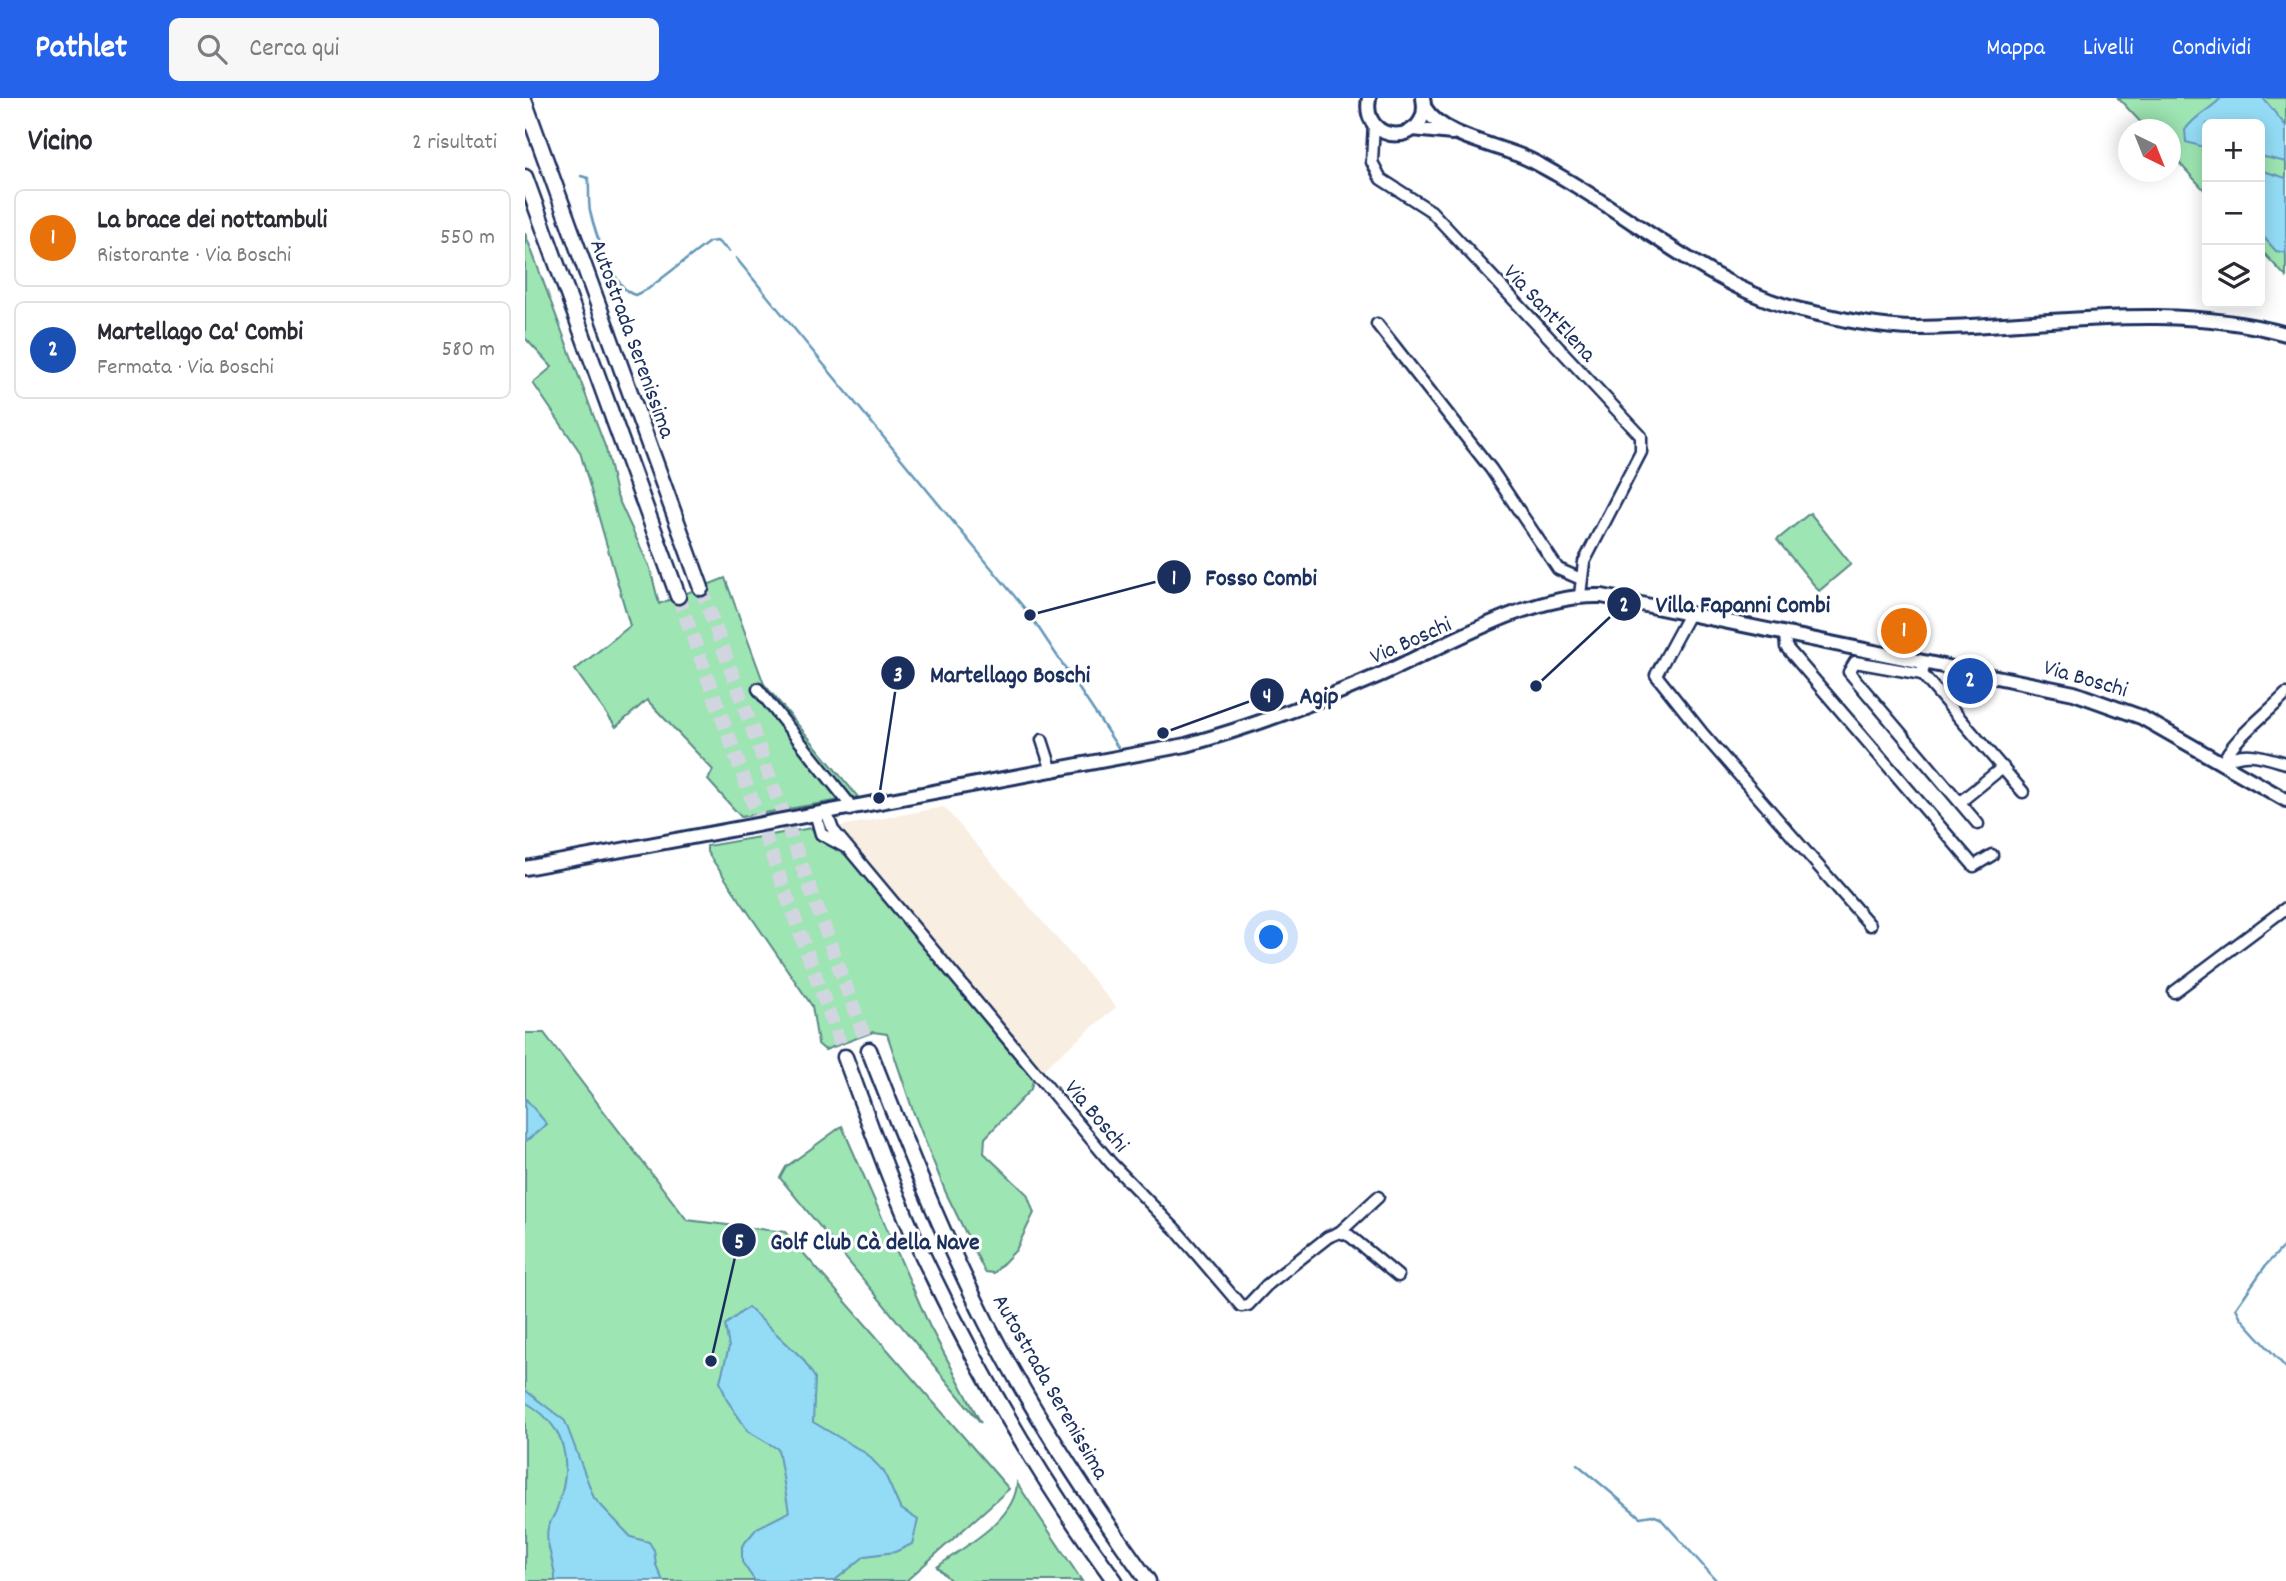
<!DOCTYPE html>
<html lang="it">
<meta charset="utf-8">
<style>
body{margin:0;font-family:Dekko,sans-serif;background:#f7f7f7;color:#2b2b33}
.controls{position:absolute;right:21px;top:21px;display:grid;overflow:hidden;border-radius:10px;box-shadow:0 4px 18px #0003}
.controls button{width:63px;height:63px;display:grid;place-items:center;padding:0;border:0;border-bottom:2px solid #e1e1e2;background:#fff;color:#2b2b33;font:35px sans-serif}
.compass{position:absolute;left:1593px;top:21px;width:63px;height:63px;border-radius:50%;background:#fff;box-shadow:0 4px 18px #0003;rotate:137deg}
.you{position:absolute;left:747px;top:840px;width:24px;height:24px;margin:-18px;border:5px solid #fff;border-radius:50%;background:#1a73e8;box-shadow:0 0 0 10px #1a73e833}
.badge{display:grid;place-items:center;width:46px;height:46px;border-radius:50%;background:#2563eb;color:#fff;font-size:23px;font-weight:700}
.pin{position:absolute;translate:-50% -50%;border:4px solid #fff;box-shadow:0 2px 7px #0006}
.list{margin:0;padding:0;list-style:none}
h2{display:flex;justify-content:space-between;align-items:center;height:91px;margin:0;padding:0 28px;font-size:30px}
h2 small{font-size:23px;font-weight:400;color:#7c7c81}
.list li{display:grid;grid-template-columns:46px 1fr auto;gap:21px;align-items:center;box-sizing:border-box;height:98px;margin:0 14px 14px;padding:0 14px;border:2px solid #e1e1e2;border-radius:10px}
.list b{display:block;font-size:26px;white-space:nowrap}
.list p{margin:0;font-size:23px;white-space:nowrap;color:#7c7c81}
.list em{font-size:23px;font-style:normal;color:#7c7c81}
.icon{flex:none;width:38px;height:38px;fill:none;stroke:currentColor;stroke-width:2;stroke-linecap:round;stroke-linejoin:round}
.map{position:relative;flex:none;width:1761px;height:1483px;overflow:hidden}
header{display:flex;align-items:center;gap:42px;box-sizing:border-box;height:98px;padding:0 35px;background:#2563eb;color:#fff}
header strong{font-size:33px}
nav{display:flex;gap:38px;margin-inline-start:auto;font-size:24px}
.search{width:490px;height:63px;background:#f7f7f7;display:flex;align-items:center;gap:18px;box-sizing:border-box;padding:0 24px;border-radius:10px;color:#7c7c81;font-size:26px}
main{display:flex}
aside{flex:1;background:#fff}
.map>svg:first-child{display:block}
.built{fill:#f8eee1}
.green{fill:#9de5b2;stroke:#5c8a88;stroke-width:2}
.water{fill:#94dcf5;stroke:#6497b9;stroke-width:2}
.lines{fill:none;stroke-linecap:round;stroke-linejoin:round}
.stream{stroke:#6497b9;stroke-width:2.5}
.highway-tunnel{stroke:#d1d5df;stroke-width:14;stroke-dasharray:14 7;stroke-linecap:butt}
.minor-casing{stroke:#1b2f5e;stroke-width:15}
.major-casing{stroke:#1b2f5e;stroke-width:18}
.highway-casing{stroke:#1b2f5e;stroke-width:19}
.minor{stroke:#fff;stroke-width:10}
.major{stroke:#fff;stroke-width:12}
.highway{stroke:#fff;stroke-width:14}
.labels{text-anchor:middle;stroke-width:6;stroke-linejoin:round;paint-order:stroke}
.street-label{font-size:23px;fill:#1b2f5e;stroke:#fff}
.leader{fill:none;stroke:#1b2f5e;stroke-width:2.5}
.callout-dot{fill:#1b2f5e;stroke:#fff;stroke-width:2.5}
.mark-label{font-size:21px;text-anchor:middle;font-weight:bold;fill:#fff}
.callout-label{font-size:24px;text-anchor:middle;font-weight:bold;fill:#1b2f5e;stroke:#fff;stroke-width:6;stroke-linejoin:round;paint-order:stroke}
</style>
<header>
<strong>Pathlet</strong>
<div class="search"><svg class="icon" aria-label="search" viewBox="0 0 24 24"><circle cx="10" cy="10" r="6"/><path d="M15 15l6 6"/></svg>Cerca qui</div>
<nav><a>Mappa</a><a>Livelli</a><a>Condividi</a></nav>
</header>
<main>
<aside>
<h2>Vicino<small>2 risultati</small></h2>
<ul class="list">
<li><span class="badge" style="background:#e8710a">1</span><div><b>La brace dei nottambuli</b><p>Ristorante · Via Boschi</p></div><em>550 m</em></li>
<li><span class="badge" style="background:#1a4fb4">2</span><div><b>Martellago Ca' Combi</b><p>Fermata · Via Boschi</p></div><em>580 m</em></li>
</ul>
</aside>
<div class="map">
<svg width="1761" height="1483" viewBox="0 0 1761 1483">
<rect width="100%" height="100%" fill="#fff"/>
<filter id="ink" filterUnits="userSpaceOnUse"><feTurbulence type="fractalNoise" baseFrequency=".0143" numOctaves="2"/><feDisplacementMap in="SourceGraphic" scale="14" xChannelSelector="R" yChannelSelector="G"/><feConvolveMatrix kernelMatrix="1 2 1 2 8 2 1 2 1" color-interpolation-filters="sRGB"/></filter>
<g filter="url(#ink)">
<path class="built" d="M419 709 591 909 515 974 311 729Z"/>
<g class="green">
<path d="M1593 0H1761V179L1735 151V26H1682V95L1646 56V32L1622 31Z"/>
<path d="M0 135 81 351 91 396 125 470 134 506 200 480 239 586 333 699 216 719 183 682 188 672 122 602 91 629 50 572 105 528 55 354 8 285 27 269 0 240Z"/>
<path d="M1285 415 1326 466 1294 493 1252 442Z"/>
<path d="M286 730 298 744 321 755 509 978 506 991 460 1040 459 1055 502 1096 509 1115 491 1152 469 1175 460 1174 421 1095 388 1013 362 936 348 934 300 952 293 946 287 908 182 754V748Z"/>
<path d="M0 935H19L162 1122 260 1134 484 1391 381 1483H0Z"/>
<path d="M317 1028 404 1227 456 1325 255 1080 261 1069Z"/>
<path d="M492 1385 557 1483H426L412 1469C440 1447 490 1423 492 1385Z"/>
</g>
<g class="water">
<path d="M1696 0H1738L1761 28V64L1735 58V26H1682V50L1661 44 1660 32C1670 17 1684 13 1696 0Z"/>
<path d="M1735 72 1761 80V155L1751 153 1735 135Z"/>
<path d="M0 1000 22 1026 0 1044Z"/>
<path d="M223 1209 278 1261 290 1280 288 1324 342 1356 359 1374 375 1410 393 1422 387 1446 370 1454 340 1458 309 1483H230L217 1464V1448L232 1430 264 1414 253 1351 223 1333 202 1302 195 1283 204 1249 200 1227Z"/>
<path d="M0 1292 40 1323 69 1400 106 1439 124 1444 129 1452 131 1467 138 1483H30C31 1467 19 1445 23 1430 25 1423 30 1417 32 1410 48 1366 43 1328 0 1304Z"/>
</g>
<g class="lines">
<g class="stream">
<path d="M56 78 63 80C65 91 63 102 65 113 70 135 89 192 110 197L123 191 184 144 192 143 204 153"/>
<path d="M211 160 505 517 596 654"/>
<path d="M1761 1146 1741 1167 1711 1210 1716 1220 1761 1270"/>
<path d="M1052 1366 1115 1419 1127 1417 1135 1420 1192 1483"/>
</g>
<g class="highway-tunnel">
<path d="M176 490 344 952"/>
<path d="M153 498 320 959"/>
</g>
<defs>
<g id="minor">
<path d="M849 25 847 64 856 81 906 113 1116 338V354L1059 464 1055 497"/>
<path d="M852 226 966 371 1033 471 1056 481"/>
<path d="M1164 516 1131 577 1178 636 1345 827"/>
<path d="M1260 536 1261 549 1449 768 1467 757"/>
<path d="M1400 565 1397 576 1330 564 1324 574 1453 726"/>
<path d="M1397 576 1498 694"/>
<path d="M233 591 323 704 325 712"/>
<path d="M517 642 527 673"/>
<path d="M1698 665C1704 644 1744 614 1761 596"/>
<path d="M1699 665C1717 650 1740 659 1761 665"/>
<path d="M1435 704 1478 669"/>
<path d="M302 716 308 732 586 1065 651 1132 716 1208 723 1207 742 1187 803 1139 815 1134 853 1099"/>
<path d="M291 718 296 736 320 749"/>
<path d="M1649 894 1761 810"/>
<path d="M815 1134 825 1138 873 1178"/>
</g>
<g id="major">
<path d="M844 0C835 49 908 48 898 0"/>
<path d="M900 10C917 39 974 47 1003 61 1012 65 1022 71 1031 76 1107 118 1191 193 1276 212 1312 220 1353 230 1391 230 1513 229 1641 202 1761 236"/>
<path d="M888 31 927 35"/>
<path d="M0 770 661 647C729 628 793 604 857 576 922 547 1007 495 1077 498L1549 595 1616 619 1761 702"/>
</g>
<g id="highway">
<path d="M0 5 176 490"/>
<path d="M0 79 153 498"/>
<path d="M344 952C380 1044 417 1137 462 1226 508 1316 564 1401 623 1483"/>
<path d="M320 959C345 1026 368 1093 398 1158 452 1272 515 1381 590 1483"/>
</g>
</defs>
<use href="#minor" class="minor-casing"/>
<use href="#major" class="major-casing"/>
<use href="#highway" class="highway-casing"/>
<use href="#minor" class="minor"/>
<use href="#major" class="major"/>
<use href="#highway" class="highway"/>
</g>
</g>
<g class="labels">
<g class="street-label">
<text transform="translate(1026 214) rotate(47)" y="8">Via Sant'Elena</text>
<text transform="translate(109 240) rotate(70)" y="8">Autostrada Serenissima</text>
<text transform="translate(885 541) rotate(-24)" y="8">Via Boschi</text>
<text transform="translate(1561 579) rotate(16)" y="8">Via Boschi</text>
<text transform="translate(573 1017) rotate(50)" y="8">Via Boschi</text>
<text transform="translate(527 1288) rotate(60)" y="8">Autostrada Serenissima</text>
</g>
</g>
<path class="leader" d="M505 517L649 479M1011 588L1099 506M354 700L373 575M638 635L742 597M186 1263L214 1142"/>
<g class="callout-dot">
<circle cx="505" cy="517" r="7"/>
<circle cx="1011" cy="588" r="7"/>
<circle cx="354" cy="700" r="7"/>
<circle cx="638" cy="635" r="7"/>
<circle cx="186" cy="1263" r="7"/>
<circle cx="649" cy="479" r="18"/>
<circle cx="1099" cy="506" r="18"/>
<circle cx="373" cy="575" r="18"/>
<circle cx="742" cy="597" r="18"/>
<circle cx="214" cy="1142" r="18"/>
</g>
<g class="mark-label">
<text x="649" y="486">1</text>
<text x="1099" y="513">2</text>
<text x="373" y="583">3</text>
<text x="742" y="604">4</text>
<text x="214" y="1150">5</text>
</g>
<g class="callout-label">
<text x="736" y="487">Fosso Combi</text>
<text x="1218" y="514">Villa Fapanni Combi</text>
<text x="485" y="584">Martellago Boschi</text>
<text x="794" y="605">Agip</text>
<text x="350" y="1151">Golf Club Cà della Nave</text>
</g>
</svg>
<div class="controls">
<button>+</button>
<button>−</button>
<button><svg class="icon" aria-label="layers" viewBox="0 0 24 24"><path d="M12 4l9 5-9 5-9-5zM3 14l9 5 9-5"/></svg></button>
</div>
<svg class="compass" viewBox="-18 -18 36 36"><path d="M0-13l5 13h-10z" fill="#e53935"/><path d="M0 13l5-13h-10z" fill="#7c7c81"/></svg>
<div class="you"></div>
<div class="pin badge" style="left:1379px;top:533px;background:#e8710a">1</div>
<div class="pin badge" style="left:1445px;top:583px;background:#1a4fb4">2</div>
</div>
</main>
